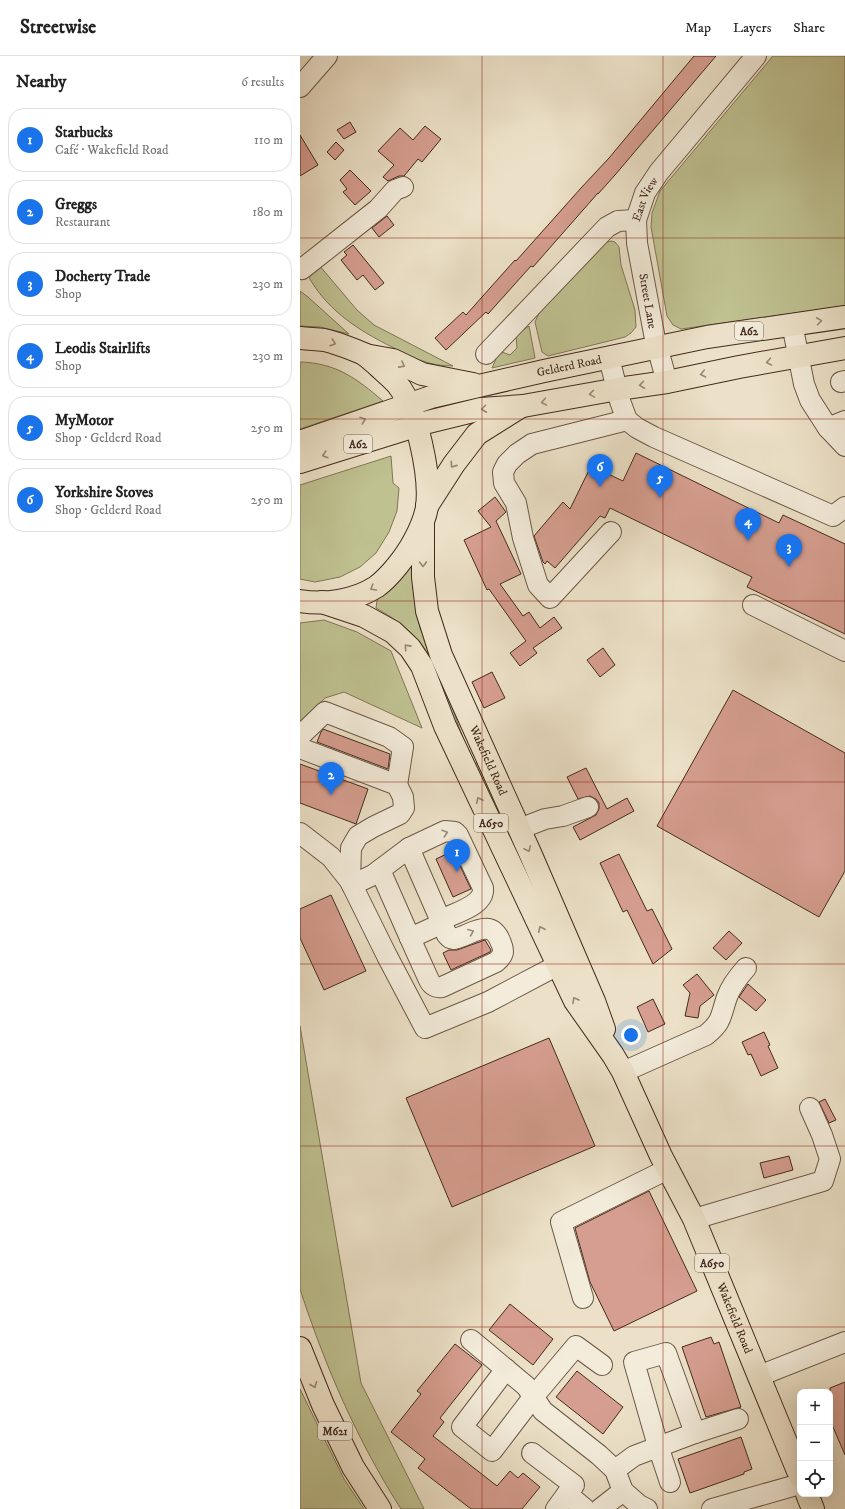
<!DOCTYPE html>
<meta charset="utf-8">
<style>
body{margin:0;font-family:"IM FELL DW Pica",serif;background:#f6f6f6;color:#222}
.controls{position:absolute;right:12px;bottom:12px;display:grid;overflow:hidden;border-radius:8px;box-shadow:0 4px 16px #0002}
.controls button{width:36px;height:36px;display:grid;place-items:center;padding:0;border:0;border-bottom:1px solid #e0e0e0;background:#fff;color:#222;font:20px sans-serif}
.you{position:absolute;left:331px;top:979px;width:14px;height:14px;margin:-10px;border:3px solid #fff;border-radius:50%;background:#1a73e8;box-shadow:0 0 0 6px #1a73e833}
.badge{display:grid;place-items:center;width:26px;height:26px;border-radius:50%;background:#1a73e8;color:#fff;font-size:13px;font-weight:700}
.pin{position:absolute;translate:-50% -33px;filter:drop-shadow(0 1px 2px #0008)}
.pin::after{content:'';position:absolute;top:21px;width:14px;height:12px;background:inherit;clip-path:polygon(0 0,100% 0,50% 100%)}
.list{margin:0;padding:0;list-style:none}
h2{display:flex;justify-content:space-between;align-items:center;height:52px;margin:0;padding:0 16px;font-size:17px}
h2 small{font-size:13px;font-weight:400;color:#767676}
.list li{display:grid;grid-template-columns:26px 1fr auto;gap:12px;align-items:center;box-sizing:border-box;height:64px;margin:0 8px 8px;padding:0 8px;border:1px solid #e0e0e0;border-radius:16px}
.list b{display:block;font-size:15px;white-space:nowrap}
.list p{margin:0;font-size:13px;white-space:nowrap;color:#767676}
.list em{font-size:13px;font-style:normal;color:#767676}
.icon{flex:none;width:22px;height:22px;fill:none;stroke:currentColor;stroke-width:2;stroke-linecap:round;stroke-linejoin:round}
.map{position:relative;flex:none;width:545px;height:1453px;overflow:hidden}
header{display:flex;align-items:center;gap:24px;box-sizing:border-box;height:56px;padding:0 20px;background:#fff;border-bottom:1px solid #e0e0e0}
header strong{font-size:19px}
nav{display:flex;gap:22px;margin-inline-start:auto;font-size:14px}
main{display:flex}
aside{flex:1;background:#fff}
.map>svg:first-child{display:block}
.green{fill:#bfc191;stroke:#817656}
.building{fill:#d69e90;stroke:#432b1c}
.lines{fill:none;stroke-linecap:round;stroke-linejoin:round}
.minor-casing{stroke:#6d5847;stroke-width:22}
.major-casing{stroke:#432b1c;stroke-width:24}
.highway-casing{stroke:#432b1c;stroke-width:24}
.minor{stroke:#f3ecdb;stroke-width:20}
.major{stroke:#ece1c8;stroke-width:22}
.highway{stroke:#ece1c8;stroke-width:22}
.oneway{stroke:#988672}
.oneway2{stroke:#9b8c7c}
.grid{fill:none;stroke:#8f2418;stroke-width:1;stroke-opacity:0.55}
.labels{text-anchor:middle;stroke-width:4;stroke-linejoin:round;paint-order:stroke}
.shield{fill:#f3ecdb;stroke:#786555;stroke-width:1}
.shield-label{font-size:11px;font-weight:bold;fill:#432b1c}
.street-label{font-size:12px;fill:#432b1c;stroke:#f3ecdb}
</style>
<header>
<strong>Streetwise</strong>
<nav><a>Map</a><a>Layers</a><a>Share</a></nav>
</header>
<main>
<aside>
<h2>Nearby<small>6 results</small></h2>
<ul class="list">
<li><span class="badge">1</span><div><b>Starbucks</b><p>Café · Wakefield Road</p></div><em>110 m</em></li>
<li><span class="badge">2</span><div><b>Greggs</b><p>Restaurant</p></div><em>180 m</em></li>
<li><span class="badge">3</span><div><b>Docherty Trade</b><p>Shop</p></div><em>230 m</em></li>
<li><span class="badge">4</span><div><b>Leodis Stairlifts</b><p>Shop</p></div><em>230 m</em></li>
<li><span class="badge">5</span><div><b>MyMotor</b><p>Shop · Gelderd Road</p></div><em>250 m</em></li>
<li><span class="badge">6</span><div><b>Yorkshire Stoves</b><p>Shop · Gelderd Road</p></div><em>250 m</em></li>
</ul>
</aside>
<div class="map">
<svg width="545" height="1453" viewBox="0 0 545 1453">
<rect width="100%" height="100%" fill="#ece1c8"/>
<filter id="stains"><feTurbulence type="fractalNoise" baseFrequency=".005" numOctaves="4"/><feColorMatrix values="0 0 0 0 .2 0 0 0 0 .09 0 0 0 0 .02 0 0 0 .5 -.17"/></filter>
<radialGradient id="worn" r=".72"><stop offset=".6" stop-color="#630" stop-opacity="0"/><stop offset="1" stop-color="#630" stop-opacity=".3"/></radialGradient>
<g class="green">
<path d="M473 0H545V250L381 273 373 269 367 260 351 171 352 157 360 135Z"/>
<path d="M311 185 315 186 319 191 321 209 335 254 336 271 331 277 325 281 248 300 242 296 235 266 239 257 305 187Z"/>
<path d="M19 209 57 254 74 269 153 310C129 310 113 302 92 291 56 273 25 253 6 216Z"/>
<path d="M0 235 8 241 49 278 20 271 0 270Z"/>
<path d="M229 270 235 302 192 312 198 298 202 296 210 299 217 292 216 279Z"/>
<path d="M0 306C36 307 56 322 83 345L0 373Z"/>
<path d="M91 400 93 427 99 432 97 455 89 476 76 497 60 511 40 521 15 526 0 523V429Z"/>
<path d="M112 499 113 532 120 572 144 628 165 688C159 677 152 666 148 654 144 645 143 634 139 625 128 588 108 570 76 552L78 536Z"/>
<path d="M24 564 57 576 91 595 122 672 44 636 25 642 0 668V567Z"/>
<path d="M181 706 224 811 220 805 173 711 176 707Z"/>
<path d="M0 970 61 1327 124 1453H101C57 1384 25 1310 0 1233Z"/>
<path d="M0 1333 44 1423 64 1453H0Z"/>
</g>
<g class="building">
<path d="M394 0H416L315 119 298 138V137L233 211 231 210 188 258 186 256 146 294 135 282 163 256 166 259 215 204 216 205 281 132 309 102Z"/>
<path d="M50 66 56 76 44 83 37 74Z"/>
<path d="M125 70 141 83 122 106 118 103 104 120H99L88 125 83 121 94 109 78 95 100 72 113 84Z"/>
<path d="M0 79 18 109 0 120Z"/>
<path d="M36 86 44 94 35 104 27 96Z"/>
<path d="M50 114 71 135 55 149 43 136 47 133 40 124Z"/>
<path d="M87 160 94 169 79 181 72 172Z"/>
<path d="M53 189 84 227 75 234 63 219 57 224 41 204 47 199 44 196Z"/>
<path d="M336 397 479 467 483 459 545 488V578L447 531 452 521 310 452 305 462 300 460 255 512 247 505 245 508 243 506 234 480 263 446 270 453 291 410 323 425Z"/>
<path d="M195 441 206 456 196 465 221 518 200 528 223 560 229 556 240 572 254 561 262 572 233 592 237 597 220 610 210 597 226 585 189 533 187 534 164 484 191 471 178 455Z"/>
<path d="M303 592 315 609 300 621 287 604Z"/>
<path d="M192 616 205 642 184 652 172 626Z"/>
<path d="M433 634 545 697V815L519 861 357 770Z"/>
<path d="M23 673 90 698 88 713 17 686 21 676Z"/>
<path d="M0 708 68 733 56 768 0 747Z"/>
<path d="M286 712 307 753 327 742 334 755 280 784 273 771 296 759 299 753V747L296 743 290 740 278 743 267 721Z"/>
<path d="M153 795 171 833 153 841 136 803Z"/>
<path d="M319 798 347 855 352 853 372 893 353 908 327 854 323 856 300 807Z"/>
<path d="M31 839 66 915 24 934 0 882V853Z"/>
<path d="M429 875 442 887 426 904 413 892Z"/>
<path d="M185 884 191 894 190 896 151 914 143 897 149 894H157Z"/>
<path d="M397 918 414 939 400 950 398 962 385 960 390 937 383 929Z"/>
<path d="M448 928 466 944 456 955 439 941Z"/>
<path d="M353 943 365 968 348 976 337 951Z"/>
<path d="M464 976 470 989 468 990 478 1012 461 1020 451 998 448 999 442 986Z"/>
<path d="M249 982 295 1090 152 1151 106 1042Z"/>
<path d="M525 1043 536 1064 529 1067 519 1046Z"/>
<path d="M489 1100 493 1114 464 1122 460 1107Z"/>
<path d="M349 1135 397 1235 314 1275 290 1226 275 1172Z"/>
<path d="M210 1248 253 1283 233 1309 189 1274Z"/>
<path d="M411 1281 414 1288 419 1286 441 1351 406 1361 382 1291Z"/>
<path d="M155 1288 182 1309 140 1362 144 1366 133 1380 197 1430 210 1415 218 1422 223 1417 240 1431 222 1453H171L118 1412 125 1403 91 1376 121 1338 117 1335Z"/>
<path d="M277 1315 323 1351 303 1378 256 1341Z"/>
<path d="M545 1326V1399L530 1364V1332Z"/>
<path d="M441 1381 452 1413 444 1416V1418L390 1437 378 1403Z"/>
</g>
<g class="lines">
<defs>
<g id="minor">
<path d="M0 31 27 0"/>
<path d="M0 212 2 213 78 153 95 134 103 131"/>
<path d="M492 268 504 328 510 344 528 372 545 390"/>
<path d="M186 298 307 171 318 165 336 164"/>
<path d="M309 302 320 345 327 364 232 388 217 398 207 408 203 416 204 427 216 447 223 482 238 529 250 542 311 476"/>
<path id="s1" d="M367 326 355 283 337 187 336 164 345 137 359 116 456 0"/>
<path d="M541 326 545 325"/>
<path d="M327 364 337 372 354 381 533 460 545 451"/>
<path d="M528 372 545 365"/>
<path d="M453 549 545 595"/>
<path d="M0 680 25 656 89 681 103 691 97 729"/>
<path d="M0 692 97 729 103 741 104 752 100 758 73 771 58 780 51 792 50 825 87 900 125 972 188 946 258 909"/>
<path d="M219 773 245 763 263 760 288 751"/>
<path d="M0 777 31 801 50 825"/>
<path d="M109 792 145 775 155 776 158 779 183 832C185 850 154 857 141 864"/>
<path d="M80 814 110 882 143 867"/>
<path d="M52 829 73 819 109 792 147 879 150 882 154 883C172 879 191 860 201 887 205 896 203 900 196 906L142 931C134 932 131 929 128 922L110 882"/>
<path d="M323 1016 406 979C423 965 420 961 427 941 431 930 438 921 446 912"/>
<path d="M394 1163 523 1125 530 1103 522 1079 510 1052"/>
<path d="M283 1242 261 1166 368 1113"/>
<path d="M171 1284 226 1330 243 1355 299 1399 315 1414 323 1435 339 1449 347 1453"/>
<path d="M206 1313 162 1371 192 1395 234 1340 276 1290 302 1309"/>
<path d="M459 1320 545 1286"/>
<path d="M232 1397 274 1429 267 1438"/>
<path d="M315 1414 334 1400 395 1377 438 1363"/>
<path d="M370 1426 358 1390 334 1306 366 1297 395 1377"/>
<path d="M256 1453 267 1438 285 1453"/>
<path d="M300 1453 323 1435"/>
<path d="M412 1453 500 1428"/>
</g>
<g id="major">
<path d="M65 299 93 304 122 318 173 328"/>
<path id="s2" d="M0 386 131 341 244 315 407 281 545 261"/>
<path d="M0 406 128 366 181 353 223 350 318 333 367 326 439 311 545 292"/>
<path d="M127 450 154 408 177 378 220 351"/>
<path id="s3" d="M123 469V521L127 555 141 599 231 799 294 945 304 973"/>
<path id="s4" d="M22 546 64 560 93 576 110 592 122 610 145 670 275 945 313 999 323 1016 361 1100 394 1163 500 1420"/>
<path d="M507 1438 513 1453"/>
</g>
<g id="highway">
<path d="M0 282C8 283 16 283 24 284 34 286 55 294 64 298 68 301 72 305 76 308 83 315 91 321 98 329 117 354 131 420 127 451 125 463 120 474 114 485 106 500 90 521 76 531 54 545 25 549 0 545"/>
<path d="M0 1292 23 1349 53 1411 80 1453"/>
</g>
</defs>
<use href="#minor" class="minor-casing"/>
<use href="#major" class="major-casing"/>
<use href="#highway" class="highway-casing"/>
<use href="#minor" class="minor"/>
<use href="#major" class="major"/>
<use href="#highway" class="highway"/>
</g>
<defs><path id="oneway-chevron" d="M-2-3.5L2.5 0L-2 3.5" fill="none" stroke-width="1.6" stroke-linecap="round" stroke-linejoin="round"/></defs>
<g class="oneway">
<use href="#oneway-chevron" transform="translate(519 265) rotate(-8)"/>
<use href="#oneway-chevron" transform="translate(33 287) rotate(19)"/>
<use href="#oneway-chevron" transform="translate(469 306) rotate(170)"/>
<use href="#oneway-chevron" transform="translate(102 309) rotate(28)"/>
<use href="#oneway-chevron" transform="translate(403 318) rotate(168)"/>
<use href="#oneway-chevron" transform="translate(342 329) rotate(172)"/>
<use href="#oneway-chevron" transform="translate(292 338) rotate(171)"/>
<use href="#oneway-chevron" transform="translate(244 346) rotate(170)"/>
<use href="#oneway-chevron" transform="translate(184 353) rotate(173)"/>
<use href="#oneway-chevron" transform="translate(63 364) rotate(-19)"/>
<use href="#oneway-chevron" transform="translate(25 399) rotate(163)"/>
<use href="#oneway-chevron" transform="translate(153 409) rotate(125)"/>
<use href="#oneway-chevron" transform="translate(123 508) rotate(89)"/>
<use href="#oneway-chevron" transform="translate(73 532) rotate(149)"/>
<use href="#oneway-chevron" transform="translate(107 591) rotate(-132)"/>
<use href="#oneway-chevron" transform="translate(179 744) rotate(-115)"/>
<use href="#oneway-chevron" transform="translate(228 793) rotate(65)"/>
<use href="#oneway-chevron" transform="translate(241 873) rotate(-115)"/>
<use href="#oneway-chevron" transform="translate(275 944) rotate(-120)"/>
<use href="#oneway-chevron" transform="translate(14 1329) rotate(68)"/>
</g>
<g class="oneway2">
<use href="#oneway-chevron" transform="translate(145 777) rotate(-18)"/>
<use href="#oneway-chevron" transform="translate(171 876) rotate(-22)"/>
</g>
<path class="grid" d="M182 0V1453M363 0V1453M0 182H545M0 363H545M0 545H545M0 726H545M0 908H545M0 1090H545M0 1271H545"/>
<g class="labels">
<g class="shield">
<rect x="435" y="266" width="28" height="18" rx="3"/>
<rect x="44" y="379" width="28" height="18" rx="3"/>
<rect x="174" y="758" width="34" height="18" rx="3"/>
<rect x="395" y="1198" width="34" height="18" rx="3"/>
<rect x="18" y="1366" width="34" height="18" rx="3"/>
</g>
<g class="shield-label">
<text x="449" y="279">A62</text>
<text x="58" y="392">A62</text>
<text x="191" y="771">A650</text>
<text x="412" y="1211">A650</text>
<text x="35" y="1379">M621</text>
</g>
<g class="street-label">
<text dy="4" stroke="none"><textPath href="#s1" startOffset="188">East View</textPath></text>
<text transform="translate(348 245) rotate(80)" y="4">Street Lane</text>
<text dy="4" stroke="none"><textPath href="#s2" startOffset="280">Gelderd Road</textPath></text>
<text dy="4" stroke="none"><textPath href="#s3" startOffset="248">Wakefield Road</textPath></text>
<text dy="4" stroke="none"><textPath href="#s4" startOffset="847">Wakefield Road</textPath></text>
</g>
</g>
<rect width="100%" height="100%" filter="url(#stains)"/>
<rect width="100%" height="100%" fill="url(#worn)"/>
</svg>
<div class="controls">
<button>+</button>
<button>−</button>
<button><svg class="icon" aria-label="locate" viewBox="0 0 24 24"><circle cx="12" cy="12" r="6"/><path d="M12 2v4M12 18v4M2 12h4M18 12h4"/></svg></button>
</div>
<div class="you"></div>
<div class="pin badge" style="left:157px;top:816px">1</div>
<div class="pin badge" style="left:31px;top:739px">2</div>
<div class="pin badge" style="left:489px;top:511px">3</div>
<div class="pin badge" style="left:448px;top:485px">4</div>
<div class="pin badge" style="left:360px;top:442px">5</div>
<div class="pin badge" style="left:300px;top:431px">6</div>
</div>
</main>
